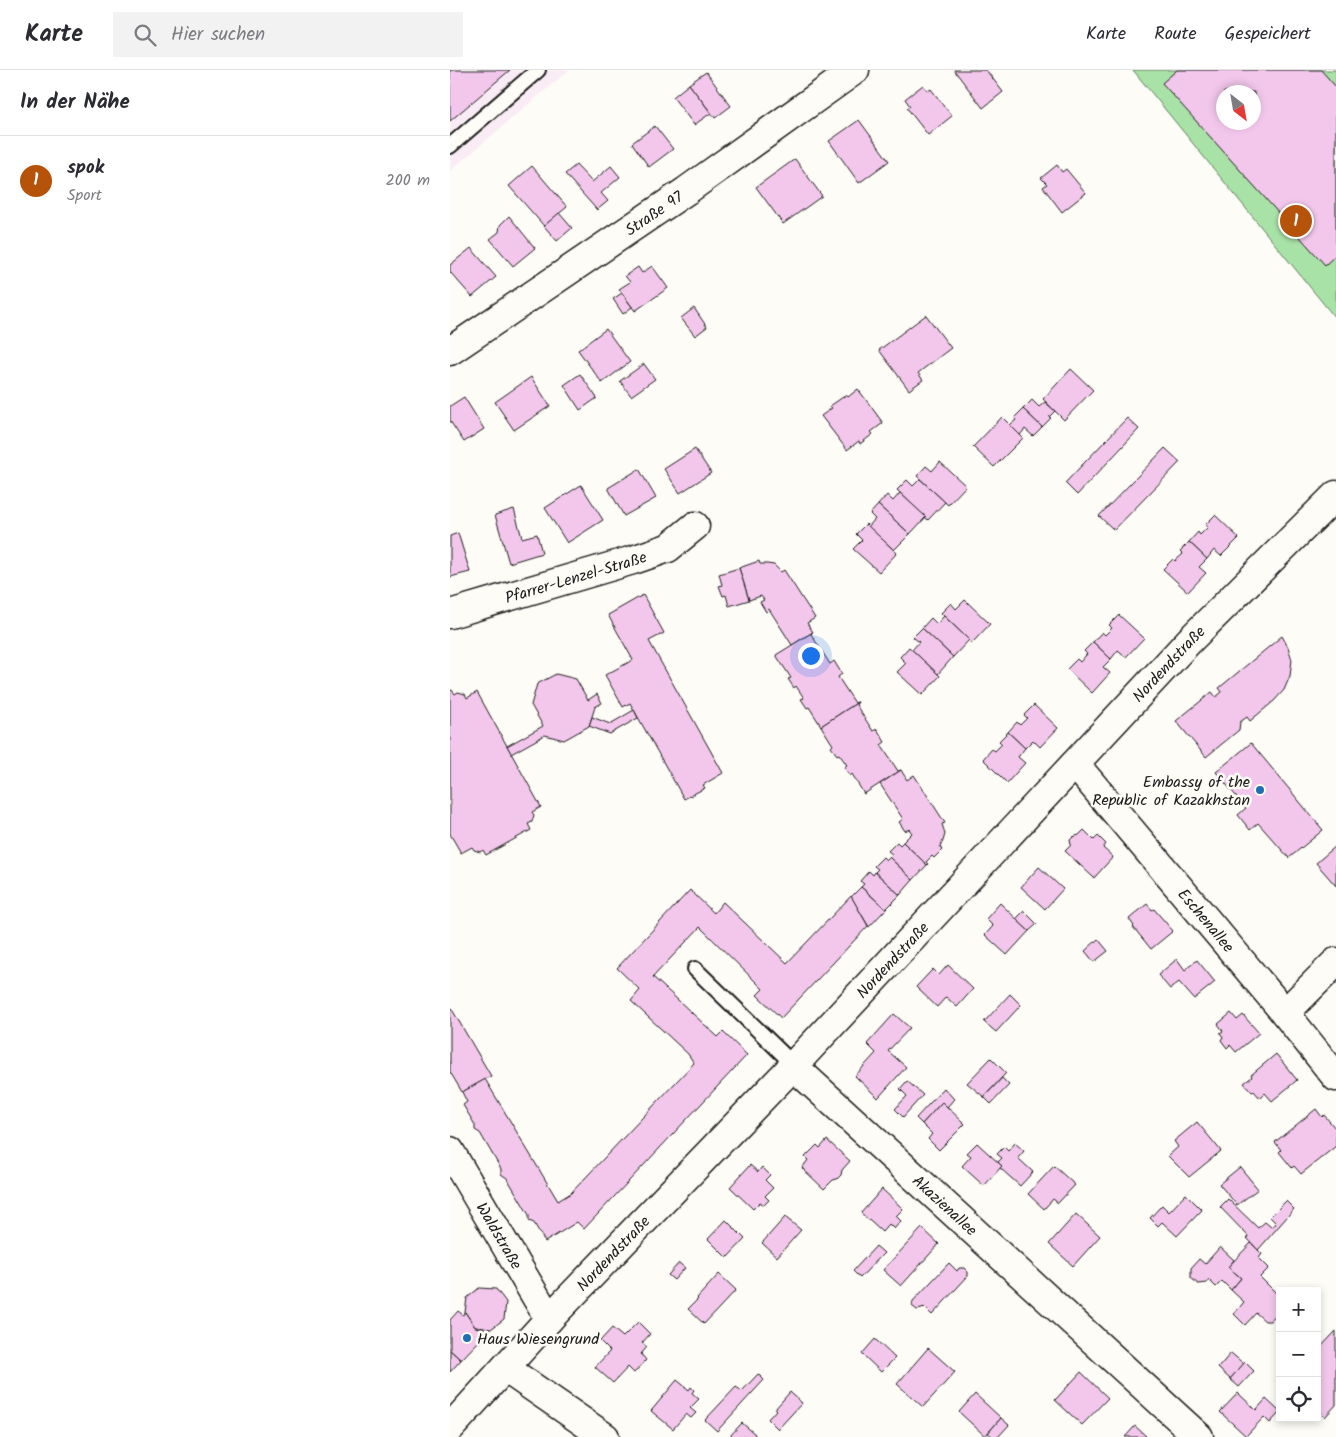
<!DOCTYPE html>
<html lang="de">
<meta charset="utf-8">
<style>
body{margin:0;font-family:Kalam,sans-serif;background:#f2f2f3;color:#2b2b33}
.controls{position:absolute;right:15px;bottom:15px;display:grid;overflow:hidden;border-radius:0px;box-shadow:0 2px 8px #0003}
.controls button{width:45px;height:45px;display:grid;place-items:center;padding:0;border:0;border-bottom:1px solid #e1e1e2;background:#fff;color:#2b2b33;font:25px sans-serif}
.compass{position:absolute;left:766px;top:15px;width:45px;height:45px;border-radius:50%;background:#fff;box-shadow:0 2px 8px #0003;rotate:149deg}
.you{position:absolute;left:360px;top:585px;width:18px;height:18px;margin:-12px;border:4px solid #fff;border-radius:50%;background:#1a73e8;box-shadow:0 0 0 8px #1a73e833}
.badge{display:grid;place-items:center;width:32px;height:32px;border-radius:50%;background:#b45309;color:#fff;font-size:16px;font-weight:700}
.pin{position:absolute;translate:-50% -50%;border:2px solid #fff;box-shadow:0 1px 5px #0006}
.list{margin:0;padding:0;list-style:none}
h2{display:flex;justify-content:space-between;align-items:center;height:65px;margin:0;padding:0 20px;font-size:21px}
h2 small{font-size:16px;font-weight:400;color:#7c7c81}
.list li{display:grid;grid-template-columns:32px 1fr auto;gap:15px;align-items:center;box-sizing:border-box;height:90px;padding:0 20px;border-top:1px solid #e1e1e2}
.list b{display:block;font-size:19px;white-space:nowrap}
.list p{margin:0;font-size:16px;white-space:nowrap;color:#7c7c81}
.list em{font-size:16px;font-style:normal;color:#7c7c81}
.icon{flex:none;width:28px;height:28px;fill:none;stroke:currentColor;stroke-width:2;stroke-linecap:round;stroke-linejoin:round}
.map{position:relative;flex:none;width:886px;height:1367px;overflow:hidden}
header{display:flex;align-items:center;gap:30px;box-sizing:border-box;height:70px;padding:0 25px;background:#fff;border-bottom:1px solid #e1e1e2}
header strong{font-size:24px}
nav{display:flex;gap:28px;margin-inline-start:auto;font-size:18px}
.search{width:350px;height:45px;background:#f2f2f3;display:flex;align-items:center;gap:12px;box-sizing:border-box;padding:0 18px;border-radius:0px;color:#7c7c81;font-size:19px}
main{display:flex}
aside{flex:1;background:#fff}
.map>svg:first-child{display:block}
.built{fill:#faecf4}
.green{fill:#a9e2a7;stroke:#627f62;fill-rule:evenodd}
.building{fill:#f3c7ec;stroke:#1c1c1c;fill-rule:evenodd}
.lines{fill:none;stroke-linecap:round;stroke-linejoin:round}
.lane-casing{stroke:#1c1c1c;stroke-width:18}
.street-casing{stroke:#1c1c1c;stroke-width:31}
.lane{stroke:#fdfcf7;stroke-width:14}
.street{stroke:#fdfcf7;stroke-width:28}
.poi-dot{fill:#1f6fb2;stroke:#fdfcf7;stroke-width:2}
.labels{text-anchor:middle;stroke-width:5;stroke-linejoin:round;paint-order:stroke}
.street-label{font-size:16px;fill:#1c1c1c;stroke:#fdfcf7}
.poi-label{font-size:16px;fill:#1c1c1c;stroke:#fdfcf7;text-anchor:end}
</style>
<header>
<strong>Karte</strong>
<div class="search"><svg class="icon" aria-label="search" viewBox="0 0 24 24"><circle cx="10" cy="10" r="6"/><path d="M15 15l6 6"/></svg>Hier suchen</div>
<nav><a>Karte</a><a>Route</a><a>Gespeichert</a></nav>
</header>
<main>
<aside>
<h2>In der Nähe<small></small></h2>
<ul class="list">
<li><span class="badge">1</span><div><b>spok</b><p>Sport</p></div><em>200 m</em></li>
</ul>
</aside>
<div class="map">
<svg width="886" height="1367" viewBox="0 0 886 1367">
<rect width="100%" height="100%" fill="#fdfcf7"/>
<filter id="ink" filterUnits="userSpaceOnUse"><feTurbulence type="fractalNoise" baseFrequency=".02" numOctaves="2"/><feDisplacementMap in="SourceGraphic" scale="10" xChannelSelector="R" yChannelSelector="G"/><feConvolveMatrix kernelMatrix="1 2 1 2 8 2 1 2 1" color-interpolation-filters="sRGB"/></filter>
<g filter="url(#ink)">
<path class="built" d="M0 0H119L0 101Z"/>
<path class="green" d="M683 0H886V249ZM774 22H804V52H774Z"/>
<g class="building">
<path d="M0 0H60L0 51Z"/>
<path d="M504 0H536L553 22 533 38Z"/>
<path d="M727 0H871L886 17V185L875 195 712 13ZM774 22H804V52H774Z"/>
<path d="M256 2 281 36 265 48 239 14Z"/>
<path d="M239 14 261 43 244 55 223 27Z"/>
<path d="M473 15 478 21 481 19 502 46 478 65 457 38 460 36 455 29Z"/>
<path d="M409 50 439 91 409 113 379 71Z"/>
<path d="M205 56 223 79 199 97 182 73Z"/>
<path d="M345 89 372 126 333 154 306 117Z"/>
<path d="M126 95 142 112 161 96 170 107 151 123 158 131 147 140 115 104Z"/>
<path d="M607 95 612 102 616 99 636 123 612 142 593 117 597 114 591 108Z"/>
<path d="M82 96 117 137 94 156 59 116Z"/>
<path d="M109 143 122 158 107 171 94 156Z"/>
<path d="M59 146 85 178 63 196 40 169 49 162 50 155Z"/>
<path d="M21 178 46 207 22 227 0 202V195Z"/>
<path d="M202 196 218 218 185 241 169 219 180 212 175 206 188 197 192 203Z"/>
<path d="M172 223 182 237 173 244 163 229Z"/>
<path d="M244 238 257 257 245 266 231 248Z"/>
<path d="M476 245 501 278 468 303 473 310 459 320 429 280Z"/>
<path d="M156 259 180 292 152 313 128 280Z"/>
<path d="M194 294 205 309 181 326 170 311Z"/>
<path d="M621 299 643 320 614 350 593 329Z"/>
<path d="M130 304 147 328 130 340 114 315Z"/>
<path d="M81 307 100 336 64 360 45 332Z"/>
<path d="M408 319 433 353 421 362 423 364 410 374 409 371 397 380 371 346 382 338 380 336 396 325 398 327Z"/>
<path d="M14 327 34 359 14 372 0 351V336Z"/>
<path d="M582 330 589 337 595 332 605 341 599 347 601 348 592 357 573 339Z"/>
<path d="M573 339 592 357 583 366 575 359 570 365 560 355 566 350 564 348Z"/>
<path d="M552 347 573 368 544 397 523 377Z"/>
<path d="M677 348 689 359 627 425 615 413Z"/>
<path d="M715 378 730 392 664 460 649 446Z"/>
<path d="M245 379 261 403 230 423 214 399Z"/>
<path d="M490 392 516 416 498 435 467 406 476 396 482 401Z"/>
<path d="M189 399 206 428 174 446 158 418Z"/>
<path d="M470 409 495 432 478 450 447 420 457 410 463 416Z"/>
<path d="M131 415 153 450 117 473 95 438Z"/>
<path d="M450 423 476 447 460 464 428 435 437 425 443 431Z"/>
<path d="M428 435 460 464 444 480 418 457 425 449 420 444Z"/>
<path d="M64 439 72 468 87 464 92 483 59 493 45 445Z"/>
<path d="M765 445 789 468 771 486 764 480 757 489 739 472 748 462 750 465 758 457 755 455Z"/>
<path d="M416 454 447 483 429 502 403 479 412 470 406 464Z"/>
<path d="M8 463 20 502 0 507V466Z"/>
<path d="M739 472 757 489 749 497 756 503 738 522 713 499 723 489 725 491 733 484 730 481Z"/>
<path d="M309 491 310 494H317L324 495 331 502 334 500 365 548 357 553 363 562 342 575 319 539 316 542 310 532 314 530 311 526 299 530 289 498Z"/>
<path d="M289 498 299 530 279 536 276 525 273 526 269 516 272 515 269 504Z"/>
<path d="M193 525 214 563 199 571 273 703 253 715 255 718 234 729 180 633 173 637 155 605 183 590 158 545Z"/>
<path d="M515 530 540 554 522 573 491 543 501 533 506 539Z"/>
<path d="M669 545 694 568 676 587 668 580 661 589 643 572 652 562 655 565 662 558 659 555Z"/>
<path d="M494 546 519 570 503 587 472 558 481 548 487 554Z"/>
<path d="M472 558 503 587 488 604 462 580 469 572 463 567Z"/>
<path d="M363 562 361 564 380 594 384 591 392 604 388 607 405 633 407 632H408L371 656 359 637 357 638 351 629 354 628 346 616 344 618 338 609 341 608 326 585Z"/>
<path d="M832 566 838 577 842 590 840 606 834 620 824 631 800 651 797 647 790 652 789 660 756 687 726 651 762 622 766 627 772 622 769 618Z"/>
<path d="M643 572 661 589 653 597 660 603 642 623 617 599 627 589 630 592 637 584 634 581Z"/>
<path d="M459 577 490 606 472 625 447 602 456 593 450 587Z"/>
<path d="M106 604 126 609 138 630 147 624 152 633 145 637 139 656 114 670 95 665 61 684 57 676 93 656 81 635 87 614Z"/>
<path d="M2 620 5 624 8 622 15 624 17 628 27 622 91 737 82 742 84 745 82 752 78 754 81 760 36 785 33 780 30 782 24 780 22 777 11 783 0 764V621Z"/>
<path d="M408 632 406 635 423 661 427 659 435 672 431 675 448 701 451 700 414 724 402 704 400 706 394 697 397 695 389 684 387 685 381 677 383 675 371 656Z"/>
<path d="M584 635 608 658 590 677 583 670 575 678 558 662 567 652 570 655 577 648 574 645Z"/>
<path d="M184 640 188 648 160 664 139 656 142 647 160 654Z"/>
<path d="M558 662 575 678 568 687 575 693 557 713 533 689 542 679 545 681 552 674 549 671Z"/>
<path d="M801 673 873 760 839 788 808 753 800 760 788 745 796 738 766 702Z"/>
<path d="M451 700 457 710 464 705 495 753 492 754 495 764 493 771 490 777 492 780 484 788 482 786 476 792 478 794 477 795 453 772 462 763 459 759 455 761 449 752 453 749 430 714Z"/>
<path d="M634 760 644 770 648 766 656 774 653 778 663 787 644 808 615 781 621 775 620 770 623 767 629 765Z"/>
<path d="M447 772 450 775 453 772 477 795 463 810 439 787 442 784 438 781Z"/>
<path d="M886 776V816L866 793Z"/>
<path d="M433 787 436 790 439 787 463 810 450 825 425 802 428 799 424 796Z"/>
<path d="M589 797 613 819 595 839 571 817Z"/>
<path d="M419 801 423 805 425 802 450 825 436 839 411 817 414 814 410 811Z"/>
<path d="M411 817 436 839 419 857 401 827Z"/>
<path d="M240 820 264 843 273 832 337 893 401 826 418 856 331 948 307 925 313 919 250 857 203 907 268 967 273 962 297 985 134 1159 127 1152 95 1172 84 1153 79 1151V1145L57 1108 51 1104V1099L30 1063 25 1060V1055L13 1035 17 1032 12 1022 35 1009 108 1131 121 1123 244 993 238 984 181 931 190 920 167 898Z"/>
<path d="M550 833 579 861 557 885 535 865 543 856 536 849Z"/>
<path d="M697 834 702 840 704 839 723 861 701 879 683 857 684 856 679 849Z"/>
<path d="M574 841 587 854 579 861 566 849Z"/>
<path d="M648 869 658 881 644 892 635 881Z"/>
<path d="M727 889 735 900 747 890 765 912 744 929 729 912 720 919 708 905Z"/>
<path d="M498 895 523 919 507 937 496 927 487 937 466 917 483 899 489 905Z"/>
<path d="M560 924 571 935 546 962 534 952Z"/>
<path d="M0 936 41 1006 12 1022 0 1002Z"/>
<path d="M781 943 787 950 793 945 809 963 786 982 780 975 777 978 771 970 773 967 770 963 773 961 768 954Z"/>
<path d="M444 944 460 958 438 981 456 997 428 1028 405 1006 426 983 417 974Z"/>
<path d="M826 984 847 1010 822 1031 815 1023 810 1028 804 1021 802 1022 794 1013 802 1007 801 1005Z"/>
<path d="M541 988 556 1003 534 1027 517 1013Z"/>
<path d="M552 1008 559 1015 541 1034 534 1027Z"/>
<path d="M457 1011 473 1025 453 1047 445 1039 457 1026 450 1019Z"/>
<path d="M494 1018 504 1029 497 1037 492 1032 472 1054 466 1048Z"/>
<path d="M492 1032 515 1054 489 1080 478 1069 482 1064 472 1054Z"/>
<path d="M866 1039 872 1047 874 1045 886 1059 885 1062 886 1064V1076L851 1104 844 1096 842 1098 829 1082 831 1080 825 1072Z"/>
<path d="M747 1052 771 1081 739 1107 718 1086 728 1077 724 1071Z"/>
<path d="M377 1070 400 1091 392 1100 391 1105 387 1109 383 1110 374 1119 352 1098 358 1090 355 1087 367 1075 370 1078Z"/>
<path d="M527 1073 552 1096 534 1116 512 1096 521 1086 517 1083Z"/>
<path d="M565 1073 574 1081 568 1088 583 1102 570 1116 550 1098 552 1096 548 1092 552 1088 547 1084 554 1077 558 1081Z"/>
<path d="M300 1095 308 1102 312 1097 320 1105 315 1110 323 1118 315 1126 319 1130 314 1135 310 1132 303 1139 280 1117Z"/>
<path d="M604 1096 625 1115 608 1133 603 1129 594 1139 578 1124Z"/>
<path d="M790 1097 808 1119 787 1135 769 1114Z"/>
<path d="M432 1119 453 1139 446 1146 451 1151 444 1159 439 1154 432 1162 411 1143Z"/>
<path d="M736 1124 752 1140 727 1166 712 1152 708 1156 700 1148 712 1135 719 1142Z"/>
<path d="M778 1129 808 1158 815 1152 821 1157 826 1153 820 1147 836 1131 844 1139 808 1180 797 1168 798 1166 770 1137Z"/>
<path d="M626 1144 650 1166 623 1196 599 1174Z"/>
<path d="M335 1147 351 1160 327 1187 312 1173Z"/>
<path d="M276 1150 295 1169 277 1188 258 1169Z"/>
<path d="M472 1158 489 1174 451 1216 433 1200Z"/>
<path d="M801 1173 812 1184 809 1188 819 1198 810 1207 830 1227V1240L820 1251H815L806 1243 795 1255 784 1244 794 1232 781 1220 791 1208 778 1197Z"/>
<path d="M426 1176 434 1183 410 1208 403 1201Z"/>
<path d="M770 1177 784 1190 778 1197 791 1208 781 1220 772 1211 766 1217 759 1210 757 1213 748 1214 741 1208V1198L749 1189 755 1194Z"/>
<path d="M229 1193 235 1198 224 1210 218 1205Z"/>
<path d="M499 1193 507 1201 509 1198H514L518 1202V1206L482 1245 474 1237 472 1239 467 1240 462 1236 463 1231Z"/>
<path d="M269 1204 286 1220 254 1254 238 1239 248 1229 247 1228Z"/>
<path d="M29 1218 46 1219 56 1232 54 1249 41 1259 25 1257 15 1242 17 1228Z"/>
<path d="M8 1241 13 1245 15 1242 25 1257 39 1259 38 1265 30 1273 29 1271 11 1290 0 1280V1250Z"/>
<path d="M188 1252 200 1264 192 1273 197 1277 191 1284 196 1290 184 1303 178 1297 163 1313 145 1297 160 1281 150 1271 162 1258 173 1267Z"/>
<path d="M886 1261V1335L875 1347 867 1339V1285L870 1282 868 1280Z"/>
<path d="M425 1269 445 1288 431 1302 412 1284Z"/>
<path d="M478 1278 505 1302 473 1337 447 1314Z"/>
<path d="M0 1280 11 1290 0 1302Z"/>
<path d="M781 1283 794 1294 780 1309 768 1298Z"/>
<path d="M795 1292 804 1301 789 1317 780 1309Z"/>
<path d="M631 1302 658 1328 632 1355 605 1330Z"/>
<path d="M308 1304 314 1310 267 1361 255 1350 286 1317 292 1321Z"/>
<path d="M227 1310 239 1320 241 1317 244 1320 242 1323 249 1329 240 1338 246 1343 241 1348 236 1344 223 1359 201 1341Z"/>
<path d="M340 1322 352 1333 328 1359 318 1349 326 1340 325 1339Z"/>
<path d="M788 1323 806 1340 816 1329 830 1342 820 1353 814 1347 796 1366 770 1342Z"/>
<path d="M525 1324 551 1348 535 1366 509 1342Z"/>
<path d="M551 1348 559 1355 548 1367H543L538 1363Z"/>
<path d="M292 1353 305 1364 304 1367H279Z"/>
<path d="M685 1356 697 1367H675Z"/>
</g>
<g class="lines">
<defs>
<g id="lane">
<path d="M0 76 88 0"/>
<path d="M245 899 344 995"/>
</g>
<g id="street">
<path id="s1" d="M0 281 236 121 405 0"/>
<path id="s2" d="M0 544 183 490 218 478 245 456"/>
<path id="s3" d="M625 694 835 943 886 1007"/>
<path d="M835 943 886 892"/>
<path id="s4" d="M344 995 353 1005 749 1367"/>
<path id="s5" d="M0 1081 99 1249"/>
<path d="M55 1298 155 1367"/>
<path id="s6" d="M0 1358 99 1249 344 995 739 571 886 425"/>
</g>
</defs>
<use href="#lane" class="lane-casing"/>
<use href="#street" class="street-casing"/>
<use href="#lane" class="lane"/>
<use href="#street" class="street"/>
</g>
</g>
<g class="poi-dot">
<circle cx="810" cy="720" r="5"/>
<circle cx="17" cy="1268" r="5"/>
</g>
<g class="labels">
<g class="street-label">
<text dy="6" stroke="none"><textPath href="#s1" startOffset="246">Straße 97</textPath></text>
<text dy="6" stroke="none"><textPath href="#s2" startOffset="131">Pfarrer-Lenzel-Straße</textPath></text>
<text dy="6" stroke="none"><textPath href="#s6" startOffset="1049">Nordendstraße</textPath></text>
<text dy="6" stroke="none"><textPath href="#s3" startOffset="204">Eschenallee</textPath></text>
<text dy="6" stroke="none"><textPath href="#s6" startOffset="644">Nordendstraße</textPath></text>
<text dy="6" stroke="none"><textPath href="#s4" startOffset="206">Akazienallee</textPath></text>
<text dy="6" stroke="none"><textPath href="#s5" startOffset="98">Waldstraße</textPath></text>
<text dy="6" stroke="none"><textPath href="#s6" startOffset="239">Nordendstraße</textPath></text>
</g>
<g class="poi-label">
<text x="800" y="717">Embassy of the<tspan x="800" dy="18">Republic of Kazakhstan</tspan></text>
<text x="27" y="1274" text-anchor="start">Haus Wiesengrund</text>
</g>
</g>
</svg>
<div class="controls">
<button>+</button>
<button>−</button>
<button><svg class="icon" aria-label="locate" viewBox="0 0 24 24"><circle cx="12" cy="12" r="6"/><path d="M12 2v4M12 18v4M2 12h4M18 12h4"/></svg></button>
</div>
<svg class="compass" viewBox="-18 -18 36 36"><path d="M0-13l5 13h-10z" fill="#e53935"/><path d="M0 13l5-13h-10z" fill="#7c7c81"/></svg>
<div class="you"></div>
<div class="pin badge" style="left:846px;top:151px">1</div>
</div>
</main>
